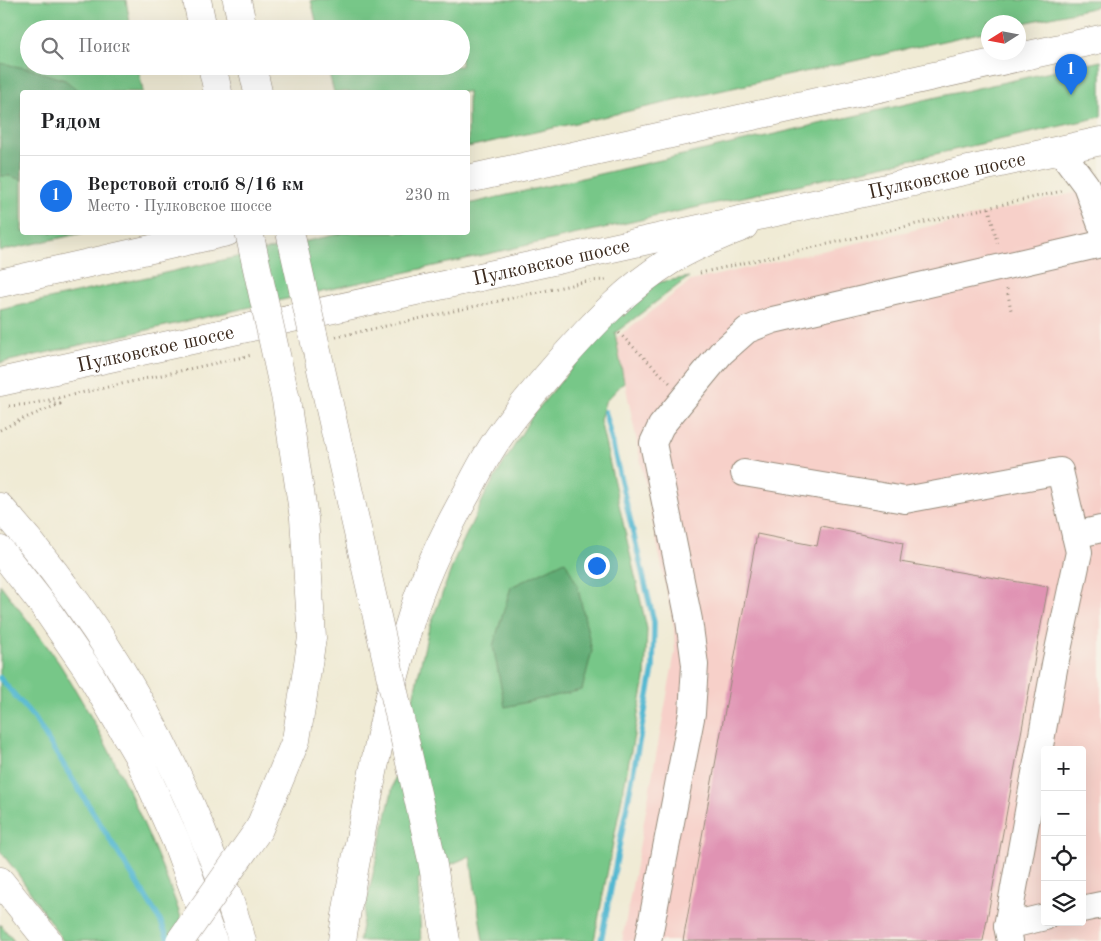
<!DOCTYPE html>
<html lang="ru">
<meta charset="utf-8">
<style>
body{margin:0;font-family:"Old Standard TT",serif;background:#f2f2f2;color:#202124}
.controls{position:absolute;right:15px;bottom:15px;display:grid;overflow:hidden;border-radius:5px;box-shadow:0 5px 20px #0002}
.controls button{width:45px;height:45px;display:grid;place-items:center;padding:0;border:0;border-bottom:1px solid #e0e0e0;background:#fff;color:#202124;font:25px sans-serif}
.compass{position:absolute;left:981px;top:15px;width:45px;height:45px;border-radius:50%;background:#fff;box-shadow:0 5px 20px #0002;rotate:259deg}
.you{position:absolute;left:596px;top:565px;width:18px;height:18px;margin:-12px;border:4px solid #fff;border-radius:50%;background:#1a73e8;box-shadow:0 0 0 8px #1a73e833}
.badge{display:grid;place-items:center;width:32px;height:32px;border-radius:50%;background:#1a73e8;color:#fff;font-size:16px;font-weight:700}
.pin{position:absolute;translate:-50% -41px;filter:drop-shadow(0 1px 2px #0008)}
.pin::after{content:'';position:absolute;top:26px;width:18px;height:15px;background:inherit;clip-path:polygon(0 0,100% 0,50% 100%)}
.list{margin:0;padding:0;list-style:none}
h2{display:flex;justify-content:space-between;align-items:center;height:65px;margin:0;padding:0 20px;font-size:21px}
h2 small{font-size:16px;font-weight:400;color:#757577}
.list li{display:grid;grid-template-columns:32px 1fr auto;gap:15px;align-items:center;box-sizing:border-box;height:80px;padding:0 20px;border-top:1px solid #e0e0e0}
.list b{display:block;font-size:19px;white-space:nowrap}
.list p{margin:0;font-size:16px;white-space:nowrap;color:#757577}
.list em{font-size:16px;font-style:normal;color:#757577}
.icon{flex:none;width:28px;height:28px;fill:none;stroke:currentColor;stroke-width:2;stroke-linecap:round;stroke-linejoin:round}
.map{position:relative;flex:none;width:1101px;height:941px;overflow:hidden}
.search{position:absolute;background:#fff;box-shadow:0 5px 20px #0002;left:20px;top:20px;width:450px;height:55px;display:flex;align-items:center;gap:12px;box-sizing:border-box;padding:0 18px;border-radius:28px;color:#757577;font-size:19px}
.panel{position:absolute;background:#fff;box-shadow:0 5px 20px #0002;left:20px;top:90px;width:450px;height:145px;border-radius:5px}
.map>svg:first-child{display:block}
.built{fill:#f7d0c9;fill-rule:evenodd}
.green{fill:#77c788;stroke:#597853}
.forest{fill:#61ac74;stroke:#4e6b49}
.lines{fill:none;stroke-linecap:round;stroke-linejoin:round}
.stream{stroke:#53b8d1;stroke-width:5.5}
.building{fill:#e093b3}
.minor-casing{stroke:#968a7a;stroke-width:28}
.major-casing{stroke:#968a7a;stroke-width:29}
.highway-casing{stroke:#968a7a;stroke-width:29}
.path{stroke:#968a7a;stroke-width:3;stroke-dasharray:1 4;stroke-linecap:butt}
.minor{stroke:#fff;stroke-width:26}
.major{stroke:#fff;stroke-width:28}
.highway{stroke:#fff;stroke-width:28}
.major-bridge-casing{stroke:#968a7a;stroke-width:29;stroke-linecap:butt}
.major-bridge{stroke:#fff;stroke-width:28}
.labels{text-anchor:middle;stroke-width:4.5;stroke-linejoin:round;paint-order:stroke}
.street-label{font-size:20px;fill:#3b2a1e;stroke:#f7f3e8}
</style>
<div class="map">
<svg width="1101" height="941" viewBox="0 0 1101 941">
<rect width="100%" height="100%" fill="#f7f3e8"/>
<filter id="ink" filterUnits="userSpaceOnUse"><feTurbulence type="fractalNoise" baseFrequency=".02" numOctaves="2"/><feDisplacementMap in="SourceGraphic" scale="10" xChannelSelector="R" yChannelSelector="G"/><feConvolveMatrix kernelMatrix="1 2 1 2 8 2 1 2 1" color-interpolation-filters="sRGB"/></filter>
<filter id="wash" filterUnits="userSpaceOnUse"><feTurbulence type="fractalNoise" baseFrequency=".0096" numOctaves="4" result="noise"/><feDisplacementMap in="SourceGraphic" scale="20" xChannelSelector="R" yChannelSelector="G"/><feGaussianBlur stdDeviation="1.12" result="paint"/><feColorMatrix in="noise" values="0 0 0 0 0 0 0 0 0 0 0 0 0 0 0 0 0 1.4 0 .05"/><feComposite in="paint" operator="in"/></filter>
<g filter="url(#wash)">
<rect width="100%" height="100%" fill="#f0ebd5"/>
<path class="built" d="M1101 187V941H622L675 652 674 627 616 338 691 281ZM1045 750H1082V922H1045Z"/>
<g class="green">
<path d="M0 0H126L131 29H29V66H138L143 92H22V232L83 233 0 251Z"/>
<path d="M311 0H1101V6L1019 24 1018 22H988V31L468 147V92H334L327 66H461V29H318Z"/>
<path d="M1101 61V117L0 363V310L343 233 468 232V204L946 95Z"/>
<path d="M689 277 615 333 624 382 605 402 600 420 647 629 645 679 594 941H483L470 856 418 879 421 941H359L366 905 428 632 456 556 486 493 532 416 604 329 655 283Z"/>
<path d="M0 584C19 610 41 636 59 663 95 720 125 779 151 841 165 874 179 907 188 941H63L18 874 0 851Z"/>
<path d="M0 924 14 941H0Z"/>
</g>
<g class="forest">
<path d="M0 63 30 69 65 80 80 92H22V180L10 176H0Z"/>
<path d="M565 561 577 584 592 651 582 690 505 707 493 646 511 587Z"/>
</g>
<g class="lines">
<g class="stream">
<path d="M0 678 35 719 160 920 169 941"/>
<path d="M601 941 653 669 654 622 605 412"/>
</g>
</g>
<g id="blocks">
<path class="building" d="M821 526 903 543 900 562 1048 587 983 941H683L757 534 817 546Z"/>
</g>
</g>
<g filter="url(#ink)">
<use href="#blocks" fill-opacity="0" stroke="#968a7a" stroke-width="1"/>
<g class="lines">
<defs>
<g id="minor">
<path d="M1060 150 1086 185 1101 225"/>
<path d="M744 473 905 500 1060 471 1079 552 1055 664 1007 926 1010 941"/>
<path d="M1075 535 1101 529"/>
<path d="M1082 909 1101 905"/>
<path d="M1007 926 1045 917"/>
<path d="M648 941 692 713 695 665 689 620 653 443 661 426 721 353 747 330 773 320 1101 244"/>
</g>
<g id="major">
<path d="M197 0 203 29"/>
<path d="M237 0 243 29"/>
<path d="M212 66 218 92"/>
<path d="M252 66 258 92"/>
<path d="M0 507C91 608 161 725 210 852 222 881 234 910 242 941"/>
<path d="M0 550 44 606 86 667 138 756 176 841 213 941"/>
<path d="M0 881 48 941"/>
<path d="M342 941C348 900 356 859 364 818 378 745 393 673 416 603 429 565 447 529 467 493 477 473 488 452 501 434 518 410 537 388 556 366 591 326 627 287 673 259 696 245 720 236 744 226"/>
</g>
<g id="highway">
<path d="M468 179 1101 39"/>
<path d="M0 283 227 232"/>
<path id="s1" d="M0 382 1101 141"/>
</g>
</defs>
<use href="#minor" class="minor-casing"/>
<use href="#major" class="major-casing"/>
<use href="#highway" class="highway-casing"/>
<g class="path">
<path d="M989 208 998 246"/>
<path d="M700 273 1062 191"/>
<path d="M1007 289 1011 310"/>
<path d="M619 333 670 383"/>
<path d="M336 337 589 281 606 280"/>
<path d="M9 406 31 404 252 355"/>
<path d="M0 430 20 420 60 404 46 402"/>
</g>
<use href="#minor" class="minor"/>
<use href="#major" class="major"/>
<use href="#highway" class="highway"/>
<defs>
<g id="major-bridge">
<path d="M290 232 432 860 446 941"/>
<path d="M180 941 259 829 296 740 312 638 304 518 286 400 249 232"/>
</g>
</defs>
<use href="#major-bridge" class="major-bridge-casing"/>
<use href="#major-bridge" class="major-bridge"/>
</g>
</g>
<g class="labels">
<g class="street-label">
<text dy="7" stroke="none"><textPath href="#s1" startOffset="969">Пулковское шоссе</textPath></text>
<text dy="7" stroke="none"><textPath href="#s1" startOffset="564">Пулковское шоссе</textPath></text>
<text dy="7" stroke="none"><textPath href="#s1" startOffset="159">Пулковское шоссе</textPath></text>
</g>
</g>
</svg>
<div class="controls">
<button>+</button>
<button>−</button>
<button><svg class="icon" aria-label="locate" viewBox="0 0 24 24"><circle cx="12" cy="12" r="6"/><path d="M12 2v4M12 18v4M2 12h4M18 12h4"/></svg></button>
<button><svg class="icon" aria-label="layers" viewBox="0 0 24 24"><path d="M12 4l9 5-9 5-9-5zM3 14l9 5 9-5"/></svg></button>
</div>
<svg class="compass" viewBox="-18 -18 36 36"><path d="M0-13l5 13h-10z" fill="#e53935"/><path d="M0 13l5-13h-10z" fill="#757577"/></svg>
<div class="you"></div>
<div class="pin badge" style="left:1071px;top:95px">1</div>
<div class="search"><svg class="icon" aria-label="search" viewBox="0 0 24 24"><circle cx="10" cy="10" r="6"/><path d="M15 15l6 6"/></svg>Поиск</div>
<section class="panel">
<h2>Рядом<small></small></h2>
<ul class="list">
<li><span class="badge">1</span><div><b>Верстовой столб 8/16 км</b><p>Место · Пулковское шоссе</p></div><em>230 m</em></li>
</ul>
</section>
</div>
